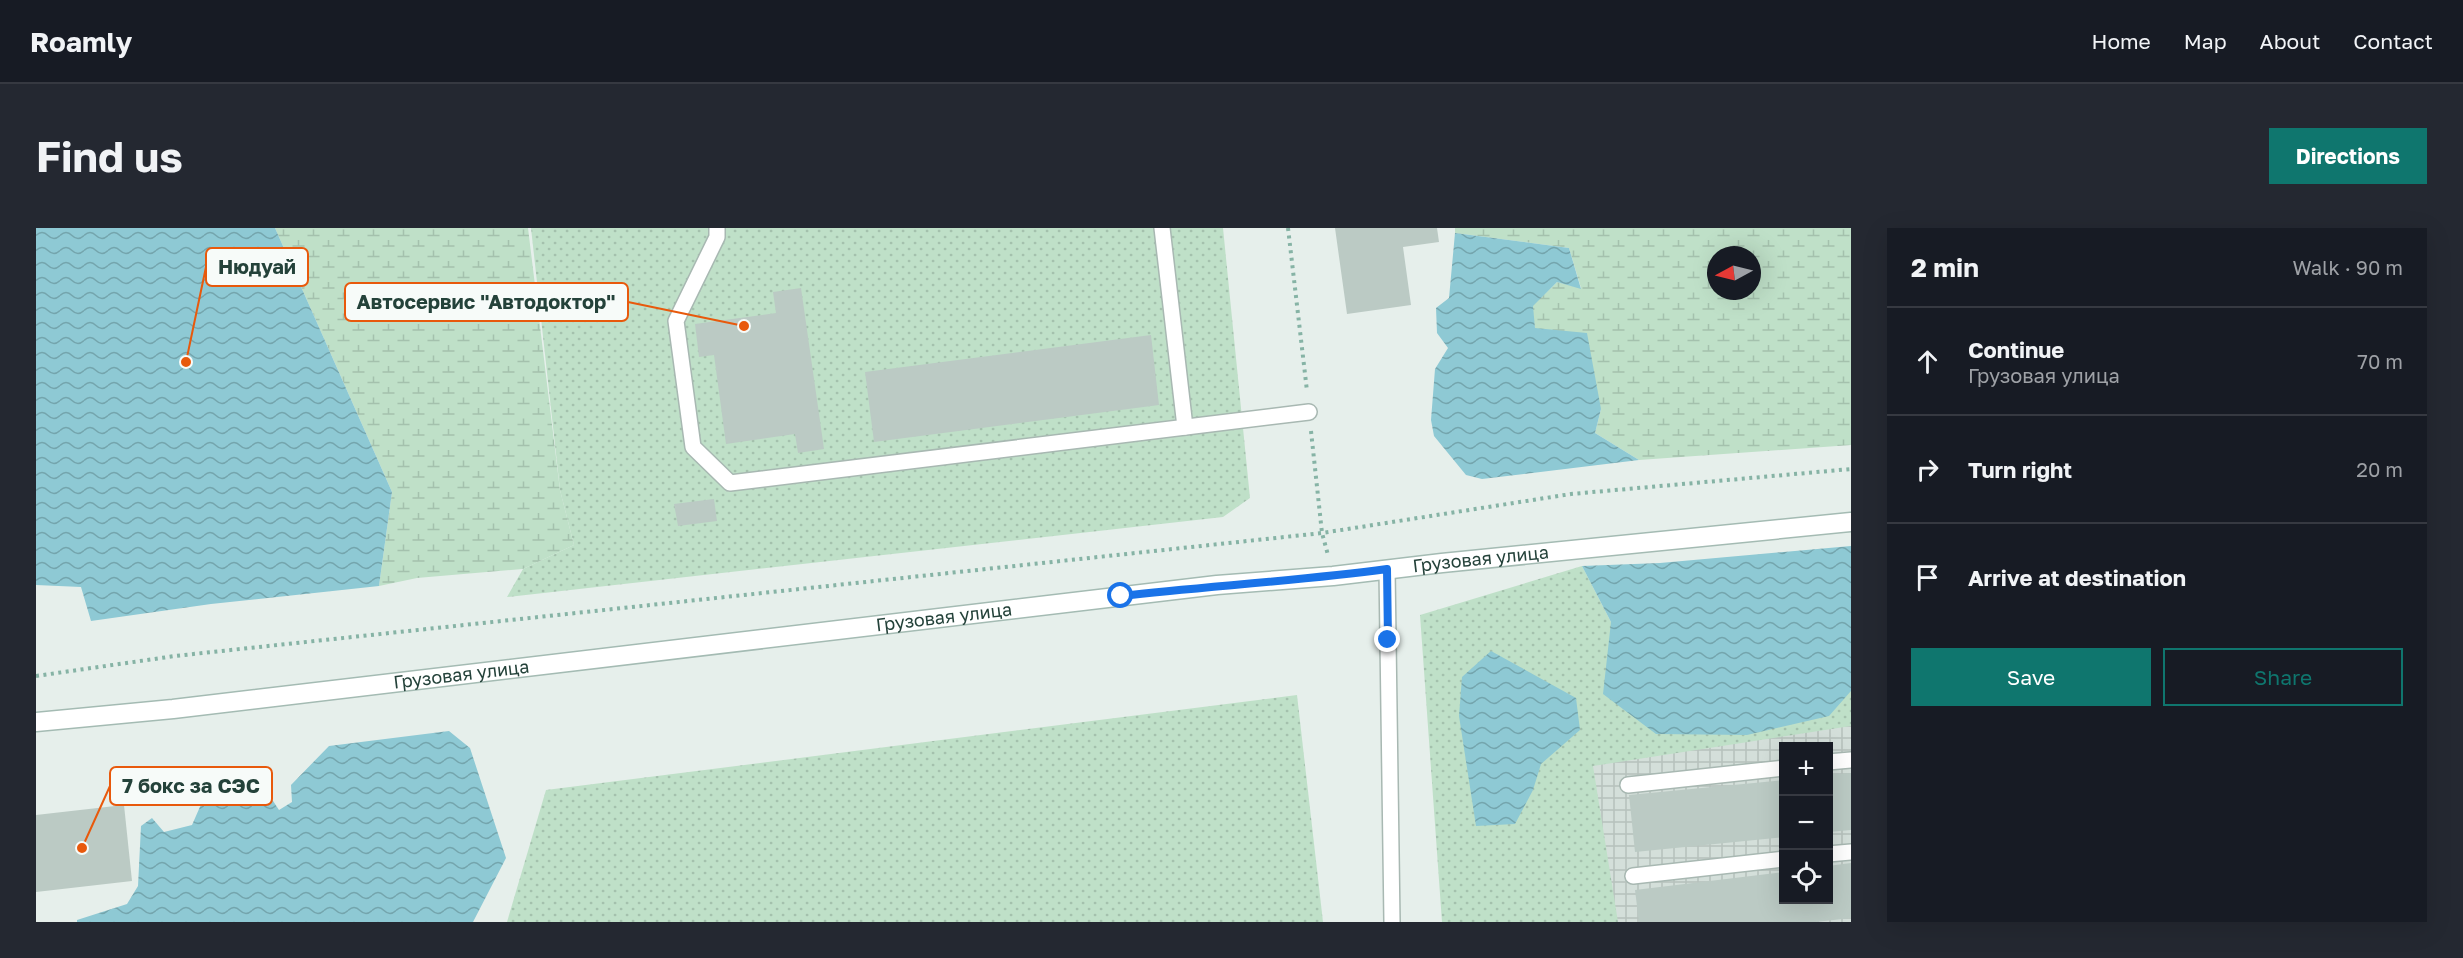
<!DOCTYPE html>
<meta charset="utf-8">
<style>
body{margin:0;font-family:"Golos Text",sans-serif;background:#242831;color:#f1f3f6}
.controls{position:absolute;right:18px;bottom:18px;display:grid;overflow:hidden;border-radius:0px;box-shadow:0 6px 24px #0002}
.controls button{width:54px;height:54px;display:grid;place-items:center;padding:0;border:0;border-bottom:2px solid #363941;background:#171b24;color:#f1f3f6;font:30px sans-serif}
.compass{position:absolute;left:1671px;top:18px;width:54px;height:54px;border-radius:50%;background:#171b24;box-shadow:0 6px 24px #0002;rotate:263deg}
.stop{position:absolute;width:18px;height:18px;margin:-14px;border:4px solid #1a73e8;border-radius:50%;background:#fff}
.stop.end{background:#1a73e8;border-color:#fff;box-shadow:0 2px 6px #0008}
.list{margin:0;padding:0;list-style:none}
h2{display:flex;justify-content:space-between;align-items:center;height:78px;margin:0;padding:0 24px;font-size:26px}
h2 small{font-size:20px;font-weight:400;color:#9ea1a6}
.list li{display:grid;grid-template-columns:39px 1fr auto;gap:18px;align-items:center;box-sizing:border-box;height:108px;padding:0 24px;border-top:2px solid #363941}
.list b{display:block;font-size:22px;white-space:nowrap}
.list p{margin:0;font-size:20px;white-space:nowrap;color:#9ea1a6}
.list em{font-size:20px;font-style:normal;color:#9ea1a6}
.actions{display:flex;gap:12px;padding:18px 24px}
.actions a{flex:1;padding:14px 0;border:2px solid #0f766e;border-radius:0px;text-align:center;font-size:21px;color:#0f766e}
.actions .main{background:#0f766e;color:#fff}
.icon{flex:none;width:33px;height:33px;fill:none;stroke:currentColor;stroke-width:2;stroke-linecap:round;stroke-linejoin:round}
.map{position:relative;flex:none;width:1815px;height:694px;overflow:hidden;border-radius:0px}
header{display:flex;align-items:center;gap:36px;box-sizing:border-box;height:84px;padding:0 30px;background:#171b24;border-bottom:2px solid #363941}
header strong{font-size:28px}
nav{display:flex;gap:33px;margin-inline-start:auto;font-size:21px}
.intro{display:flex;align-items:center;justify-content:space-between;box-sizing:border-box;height:144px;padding:0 36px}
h1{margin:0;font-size:42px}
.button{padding:15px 27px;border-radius:0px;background:#0f766e;color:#fff;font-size:21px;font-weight:700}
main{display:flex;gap:36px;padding:0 36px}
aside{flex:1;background:#171b24;border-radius:0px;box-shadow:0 6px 24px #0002}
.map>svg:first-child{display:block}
.industrial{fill:url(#industrial-grid);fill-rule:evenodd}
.grass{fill:url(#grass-dots)}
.wetland{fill:url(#wetland-marsh);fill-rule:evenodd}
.water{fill:url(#water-waves)}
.building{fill:#bbcac4}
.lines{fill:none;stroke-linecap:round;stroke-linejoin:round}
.lane-casing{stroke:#a8b8b2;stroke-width:18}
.secondary-casing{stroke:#a4bbb3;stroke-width:21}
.path{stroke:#86b3a5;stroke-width:4;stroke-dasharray:3 4.5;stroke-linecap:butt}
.lane{stroke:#fff;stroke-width:15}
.secondary{stroke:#fff;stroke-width:18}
.route{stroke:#1a73e8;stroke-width:8}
.labels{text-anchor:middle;stroke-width:4.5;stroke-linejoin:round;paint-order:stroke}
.street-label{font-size:18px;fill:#24423a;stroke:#f7fbf9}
.leader{fill:none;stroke:#e8590c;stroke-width:2}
.callout-dot{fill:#e8590c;stroke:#f7fbf9;stroke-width:2}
.callout{fill:#f7fbf9;stroke:#e8590c;stroke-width:2}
.callout-label{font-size:20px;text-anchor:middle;font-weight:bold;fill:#24423a}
</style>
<header>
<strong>Roamly</strong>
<nav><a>Home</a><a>Map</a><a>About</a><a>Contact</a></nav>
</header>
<div class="intro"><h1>Find us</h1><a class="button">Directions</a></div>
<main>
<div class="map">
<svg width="1815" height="694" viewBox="0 0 1815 694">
<defs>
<pattern id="industrial-grid" width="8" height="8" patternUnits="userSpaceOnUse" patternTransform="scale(1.5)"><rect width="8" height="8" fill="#d4dfda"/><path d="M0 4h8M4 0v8" fill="none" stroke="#b6c1bc"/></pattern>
<pattern id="grass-dots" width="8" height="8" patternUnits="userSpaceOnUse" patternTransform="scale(1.5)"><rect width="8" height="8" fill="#bfe0c8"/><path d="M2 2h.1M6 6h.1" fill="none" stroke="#a4c1ad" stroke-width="1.8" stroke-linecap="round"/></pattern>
<pattern id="wetland-marsh" width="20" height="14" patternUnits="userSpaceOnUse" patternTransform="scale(1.5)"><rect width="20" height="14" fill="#bfe0c8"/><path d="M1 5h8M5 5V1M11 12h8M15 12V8" fill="none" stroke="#a4c1ad"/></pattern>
<pattern id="water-waves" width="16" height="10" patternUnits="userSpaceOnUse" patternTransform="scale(1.5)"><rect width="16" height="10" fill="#8ec9d4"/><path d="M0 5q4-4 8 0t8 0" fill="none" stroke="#74a5ad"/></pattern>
</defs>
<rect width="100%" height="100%" fill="#e6efeb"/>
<path class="industrial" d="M1815 487V694H1560L1538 517ZM1748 518H1792V672H1748Z"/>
<g class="grass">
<path d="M495 0H1187L1214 270 1187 289 471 369 487 341 538 317 524 262Z"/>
<path d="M1546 338 1575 394 1815 360V498L1557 538 1582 694H1406L1384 387Z"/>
<path d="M1261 467 1287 694H471L510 562Z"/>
</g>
<g class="wetland">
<path d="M239 0H492L524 262 538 317 487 341 381 350 343 358 356 264Z"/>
<path d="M1419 0H1815V217L1603 232 1559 205 1565 181 1499 101 1496 78 1521 54 1545 60 1533 20 1419 5ZM1680 27H1716V63H1680Z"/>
</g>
<g class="water">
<path d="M0 0H239L356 264 343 358 175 376 55 393 45 359 0 357Z"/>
<path d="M1419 5 1533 20 1545 61 1521 54 1497 78 1499 100 1551 105 1565 181 1559 205 1603 232 1446 251 1430 247 1398 208 1395 192 1399 141 1412 120 1401 105 1400 80 1413 70Z"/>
<path d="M1815 318V463L1793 488 1711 507 1620 506 1567 466 1575 394 1546 338 1624 335Z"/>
<path d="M1455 423 1540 470 1544 502 1505 536 1497 562 1479 596 1440 598 1423 488 1426 449Z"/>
<path d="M413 503 434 520 470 630 437 694H41V692L91 676 102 658 105 598 116 590 128 604 156 597 181 540 198 541 222 550 243 582 256 574 255 557 293 518Z"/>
</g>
<g class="building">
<path d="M1299 0H1401L1403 14 1367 19 1375 77 1311 86Z"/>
<path d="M765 60 788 221 762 225 759 206 690 216 678 127 663 129 659 96 740 85 737 64Z"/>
<path d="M1115 107 1123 177 838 214 829 144Z"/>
<path d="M678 271 681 293 642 298 638 276Z"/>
<path d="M1815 545V602L1792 604V547Z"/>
<path d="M1748 552V609L1599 624 1593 567Z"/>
<path d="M88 577 96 653 0 664V587Z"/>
<path d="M1815 635V690L1780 694H1603L1599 662 1748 644V672H1792V638Z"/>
</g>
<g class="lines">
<defs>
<g id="lane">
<path d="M681 0V9L640 93 657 219 694 255 1273 184"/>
<path d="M1126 0 1149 199"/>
<path d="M1351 341 1356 694"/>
<path d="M1792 534 1815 532"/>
<path d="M1592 557 1748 540"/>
<path d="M1792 626 1815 624"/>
<path d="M1597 648 1748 631"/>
</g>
<g id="secondary">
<path id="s1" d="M0 494 137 481 1181 357 1297 348 1406 335 1815 294"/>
</g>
</defs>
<use href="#lane" class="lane-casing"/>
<use href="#secondary" class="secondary-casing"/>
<g class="path">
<path d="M1252 0 1271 163"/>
<path d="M1275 203 1286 305 1292 327"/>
<path d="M0 448 139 428 1286 305 1535 266 1815 241"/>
</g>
<use href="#lane" class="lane"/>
<use href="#secondary" class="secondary"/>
</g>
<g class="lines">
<path class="route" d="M1085 368C1174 358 1262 353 1351 341L1352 412"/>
</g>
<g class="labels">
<g class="street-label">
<text dy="6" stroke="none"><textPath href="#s1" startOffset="1454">Грузовая улица</textPath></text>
<text dy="6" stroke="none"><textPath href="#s1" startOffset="914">Грузовая улица</textPath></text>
<text dy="6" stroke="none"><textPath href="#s1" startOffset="428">Грузовая улица</textPath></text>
</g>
</g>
<path class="leader" d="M150 134L170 39M708 98L592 74M46 620L74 558"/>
<g class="callout-dot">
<circle cx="150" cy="134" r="6"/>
<circle cx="708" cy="98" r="6"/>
<circle cx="46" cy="620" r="6"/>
</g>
<g class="callout">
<rect x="170" y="20" width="102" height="38" rx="6"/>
<rect x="309" y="55" width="283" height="38" rx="6"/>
<rect x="74" y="539" width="162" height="38" rx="6"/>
</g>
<g class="callout-label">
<text x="221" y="46">Нюдуай</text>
<text x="450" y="81">Автосервис "Автодоктор"</text>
<text x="155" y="565">7 бокс за СЭС</text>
</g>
</svg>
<div class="controls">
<button>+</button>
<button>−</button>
<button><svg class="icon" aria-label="locate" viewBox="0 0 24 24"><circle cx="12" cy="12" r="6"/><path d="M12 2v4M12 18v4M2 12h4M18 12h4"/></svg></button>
</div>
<svg class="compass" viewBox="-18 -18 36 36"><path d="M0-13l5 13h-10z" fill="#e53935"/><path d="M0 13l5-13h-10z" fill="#9ea1a6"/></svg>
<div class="stop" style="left:1085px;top:368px"></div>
<div class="stop end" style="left:1352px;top:412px"></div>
</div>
<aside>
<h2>2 min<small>Walk · 90 m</small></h2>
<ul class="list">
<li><svg class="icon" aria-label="ahead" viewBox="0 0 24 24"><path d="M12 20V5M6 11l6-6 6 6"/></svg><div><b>Continue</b><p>Грузовая улица</p></div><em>70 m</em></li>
<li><svg class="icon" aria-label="right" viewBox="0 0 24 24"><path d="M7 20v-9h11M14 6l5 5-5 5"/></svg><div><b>Turn right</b></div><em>20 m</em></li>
<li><svg class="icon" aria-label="arrive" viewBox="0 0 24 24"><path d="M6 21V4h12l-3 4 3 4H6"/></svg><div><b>Arrive at destination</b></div></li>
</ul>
<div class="actions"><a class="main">Save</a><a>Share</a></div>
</aside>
</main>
